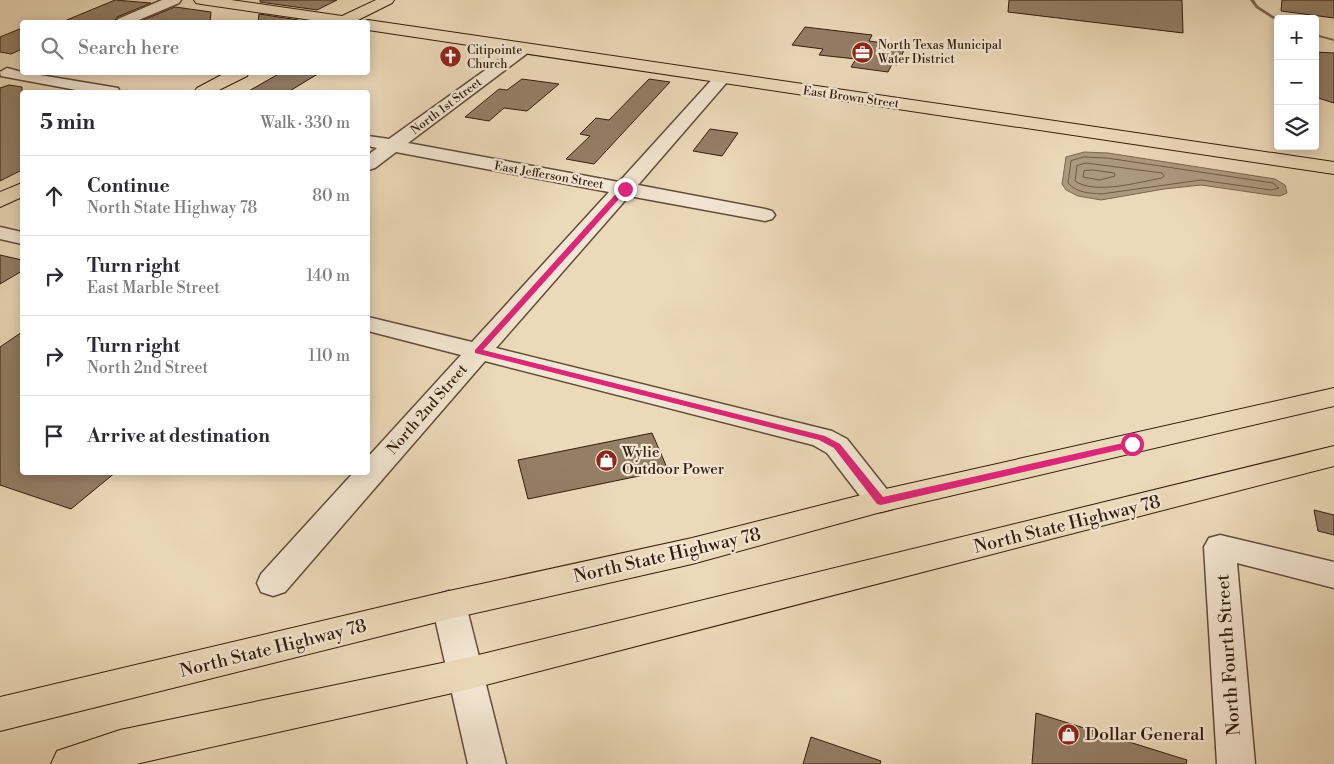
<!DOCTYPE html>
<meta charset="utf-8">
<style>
body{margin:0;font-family:"Libre Bodoni",serif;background:#f7f7f7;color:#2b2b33}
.controls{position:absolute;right:15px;top:15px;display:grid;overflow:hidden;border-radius:5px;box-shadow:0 2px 12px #0003}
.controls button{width:45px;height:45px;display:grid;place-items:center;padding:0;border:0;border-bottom:1px solid #e1e1e2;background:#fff;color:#2b2b33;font:25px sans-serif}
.stop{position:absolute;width:15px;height:15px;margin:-11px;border:4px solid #db2777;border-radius:50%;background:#fff}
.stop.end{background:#db2777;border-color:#fff;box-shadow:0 1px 5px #0008}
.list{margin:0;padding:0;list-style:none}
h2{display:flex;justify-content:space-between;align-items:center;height:65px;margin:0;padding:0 20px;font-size:21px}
h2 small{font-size:16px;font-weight:400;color:#7c7c81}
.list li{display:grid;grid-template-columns:32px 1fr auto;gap:15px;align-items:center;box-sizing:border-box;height:80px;padding:0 20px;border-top:1px solid #e1e1e2}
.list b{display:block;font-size:19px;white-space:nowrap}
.list p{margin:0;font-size:16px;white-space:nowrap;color:#7c7c81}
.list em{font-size:16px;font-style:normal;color:#7c7c81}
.icon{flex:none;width:28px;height:28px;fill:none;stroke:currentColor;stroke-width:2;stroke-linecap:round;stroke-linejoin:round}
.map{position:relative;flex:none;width:1334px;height:764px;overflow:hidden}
.search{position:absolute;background:#fff;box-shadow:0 2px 12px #0003;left:20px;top:20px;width:350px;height:55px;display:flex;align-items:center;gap:12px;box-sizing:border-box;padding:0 18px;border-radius:5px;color:#7c7c81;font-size:19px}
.panel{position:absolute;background:#fff;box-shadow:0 2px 12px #0003;left:20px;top:90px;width:350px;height:385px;border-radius:5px}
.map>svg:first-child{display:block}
.water{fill:#ad997f;stroke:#7d6751}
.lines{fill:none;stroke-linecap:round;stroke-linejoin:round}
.shore{stroke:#705a46;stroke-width:1}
.stream{fill:#7d6751;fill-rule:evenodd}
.building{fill:#947e66;stroke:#341c0d}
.minor-casing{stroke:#624b38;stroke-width:3}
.major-casing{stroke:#341c0d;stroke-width:2}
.minor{fill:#f3e6d2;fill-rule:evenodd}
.major{fill:#ecd9b9;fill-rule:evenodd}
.route{fill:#db2777}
.labels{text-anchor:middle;stroke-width:4.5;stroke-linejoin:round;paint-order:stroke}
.far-poi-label{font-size:12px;fill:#341c0d;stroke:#f3e6d2;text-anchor:start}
.far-street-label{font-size:12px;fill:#341c0d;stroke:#f3e6d2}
.street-label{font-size:15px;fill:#341c0d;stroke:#f3e6d2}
.poi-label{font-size:15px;fill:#341c0d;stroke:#f3e6d2;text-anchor:start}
.near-street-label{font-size:18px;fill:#341c0d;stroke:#f3e6d2}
.near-poi-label{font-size:18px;fill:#341c0d;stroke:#f3e6d2;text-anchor:start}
</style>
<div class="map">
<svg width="1334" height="764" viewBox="0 0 1334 764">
<rect width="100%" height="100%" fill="#ecd9b9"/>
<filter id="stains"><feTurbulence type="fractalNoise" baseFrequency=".004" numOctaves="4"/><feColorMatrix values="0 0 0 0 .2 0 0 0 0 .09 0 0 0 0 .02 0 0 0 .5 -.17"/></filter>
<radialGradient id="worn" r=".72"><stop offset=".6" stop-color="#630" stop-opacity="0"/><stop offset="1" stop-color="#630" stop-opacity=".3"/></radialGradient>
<path class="water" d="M1084 152 1108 153 1275 179 1285 185 1287 193 1280 196 1270 195 1201 185 1164 189 1101 200 1078 196 1066 190 1062 184 1066 157Z"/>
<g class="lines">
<g class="shore">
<path d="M1084 157 1107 158 1273 183 1279 188 1271 190 1201 180 1101 194C1089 193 1077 193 1068 183L1071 161Z"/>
<path d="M1086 163 1162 173 1164 176 1162 178C1139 182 1095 195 1075 181L1077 166Z"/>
<path d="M1093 170 1114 173 1115 176 1100 180 1083 177 1084 171Z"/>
</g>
<g class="stream">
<path d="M1250 0H1254L1258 6 1278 19V22L1256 8Z"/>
<path d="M1315 34 1334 39V41L1315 36Z"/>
</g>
</g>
<g class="building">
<path d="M115 0 151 3 117 17 114 22H62Z"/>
<path d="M260 0H337L317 10 260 2Z"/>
<path d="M1009 0H1182L1183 33 1008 12Z"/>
<path d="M1282 0H1334V18L1281 11Z"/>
<path d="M175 7 211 12 210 22H138Z"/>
<path d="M259 14 298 20 294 22H258Z"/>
<path d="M805 27 872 35 869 41 906 46 897 65 892 64 888 72 851 67 856 59 819 55 823 49 792 45Z"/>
<path d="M22 28V49L11 54 0 52V37Z"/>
<path d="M1315 52 1334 53V103L1315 97Z"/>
<path d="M282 72H321L288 92H247Z"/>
<path d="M522 79 559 84 527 111 504 108 489 121 465 117 499 89 507 90Z"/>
<path d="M649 79 670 82 594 164 566 159 590 136 580 134 596 118 609 120Z"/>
<path d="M9 85 22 87V170L0 181V88Z"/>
<path d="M710 129 738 133 722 156 693 151Z"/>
<path d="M0 255 22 260V271L0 284Z"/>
<path d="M22 332V472H116L71 509 0 485V347Z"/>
<path d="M652 433 668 470 528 499 518 460Z"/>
<path d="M1314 510 1334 515V535L1318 531Z"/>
<path d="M1036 713 1187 760 1186 764H1032Z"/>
<path d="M811 737 881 761 880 764H803Z"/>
</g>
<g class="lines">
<defs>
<g id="minor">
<path d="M162 0H181L179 3 134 22H116L118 19Z"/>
<path d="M524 44 529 46 532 49 529 52 408 143 619 182 716 75H728L730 78 728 81 638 185 765 209 772 211 775 215 772 219 765 221 629 196 496 348 832 431 847 439 896 501 892 509 881 512 870 509 827 453 813 445 485 361 285 592 273 596 261 592 257 583 261 574 354 472H368V457L461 355 368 331V317L472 342 609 192 396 152 375 168 368 170V155L377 148 368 146V136L389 139 519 46Z"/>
<path d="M7 68 22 72 118 88 120 92H87L1 76 0 72Z"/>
<path d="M0 227 22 232V244L0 239Z"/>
<path d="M1220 535 1334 562V588L1237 563 1255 764H1217L1204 547 1209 538Z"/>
<path d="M449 591 461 595 466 605 506 764H468L432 605 437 595Z"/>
</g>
<g id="major">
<path d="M194 0H231L342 16 376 0H394L392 3 358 20 359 22H325L201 4 196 3Z"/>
<path d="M368 20 1334 162V174L368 30V22H362Z"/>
<path d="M227 72H249L247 76 215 92H194L197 88Z"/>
<path d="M22 183V197L0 207V192Z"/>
<path d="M1334 388V406L881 512 692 564 449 619 0 731V697L449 591 692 538 881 490Z"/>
<path d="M1334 446V466L466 690 136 764H51L57 751 120 730 466 658Z"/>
</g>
</defs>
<use href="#minor" class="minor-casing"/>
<use href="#major" class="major-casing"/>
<use href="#minor" class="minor"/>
<use href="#major" class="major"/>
</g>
<path class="route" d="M622 187 628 189 483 350 825 436 840 444 883 497 1132 441 1137 444 1132 447 881 505 877 504 834 448 819 440 475 353V350Z"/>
<defs>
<symbol id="office-disc" viewBox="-11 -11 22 22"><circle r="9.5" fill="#8f2418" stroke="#f3e6d2"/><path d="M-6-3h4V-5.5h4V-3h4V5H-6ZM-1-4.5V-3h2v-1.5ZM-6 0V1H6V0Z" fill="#fff"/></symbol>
<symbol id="church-disc" viewBox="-11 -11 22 22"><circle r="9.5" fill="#8f2418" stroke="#f3e6d2"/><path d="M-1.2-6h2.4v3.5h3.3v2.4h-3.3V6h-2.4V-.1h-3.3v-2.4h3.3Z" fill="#fff"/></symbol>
<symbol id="shop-disc" viewBox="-11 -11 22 22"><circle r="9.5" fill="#8f2418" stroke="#f3e6d2"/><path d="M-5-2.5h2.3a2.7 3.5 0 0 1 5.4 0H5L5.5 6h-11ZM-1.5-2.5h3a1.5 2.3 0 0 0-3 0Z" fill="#fff"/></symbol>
</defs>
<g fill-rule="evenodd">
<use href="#office-disc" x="850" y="40" width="25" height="25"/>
<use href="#church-disc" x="438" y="44" width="25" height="25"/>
<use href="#shop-disc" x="594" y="448" width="25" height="25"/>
<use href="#shop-disc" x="1056" y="722" width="25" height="25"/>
</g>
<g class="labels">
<g class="far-poi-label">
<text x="878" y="49">North Texas Municipal<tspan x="878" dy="14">Water District</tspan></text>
<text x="467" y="54">Citipointe<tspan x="467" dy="14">Church</tspan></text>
</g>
<g class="far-street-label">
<text transform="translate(851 97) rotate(8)" y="4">East Brown Street</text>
<text transform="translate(446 106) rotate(-37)" y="4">North 1st Street</text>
<text transform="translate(549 175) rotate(10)" y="4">East Jefferson Street</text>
</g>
<g class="street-label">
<text transform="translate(427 409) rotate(-49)" y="5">North 2nd Street</text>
</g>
<g class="poi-label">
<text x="622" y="457">Wylie<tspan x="622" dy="17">Outdoor Power</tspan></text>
</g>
<g class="near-street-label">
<text transform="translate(1067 524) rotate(-14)" y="6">North State Highway 78</text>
<text transform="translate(667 555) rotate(-13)" y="6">North State Highway 78</text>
<text transform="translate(273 648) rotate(-14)" y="6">North State Highway 78</text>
<text transform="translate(1228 655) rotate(-94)" y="6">North Fourth Street</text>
</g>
<g class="near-poi-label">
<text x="1085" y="740">Dollar General</text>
</g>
</g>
<rect width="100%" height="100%" filter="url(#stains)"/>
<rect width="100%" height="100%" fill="url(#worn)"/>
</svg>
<div class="controls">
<button>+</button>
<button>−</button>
<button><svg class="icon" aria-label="layers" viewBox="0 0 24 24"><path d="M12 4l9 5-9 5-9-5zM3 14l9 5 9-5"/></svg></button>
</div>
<div class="stop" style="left:1132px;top:444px"></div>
<div class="stop end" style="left:625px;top:189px"></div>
<div class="search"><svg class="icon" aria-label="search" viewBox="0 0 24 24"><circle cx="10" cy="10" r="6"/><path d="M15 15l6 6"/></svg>Search here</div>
<section class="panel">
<h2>5 min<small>Walk · 330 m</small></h2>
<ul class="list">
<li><svg class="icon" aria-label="ahead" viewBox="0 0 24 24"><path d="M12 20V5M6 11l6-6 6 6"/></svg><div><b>Continue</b><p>North State Highway 78</p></div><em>80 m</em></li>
<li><svg class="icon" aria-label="right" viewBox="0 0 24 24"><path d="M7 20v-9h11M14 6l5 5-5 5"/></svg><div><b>Turn right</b><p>East Marble Street</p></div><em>140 m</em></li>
<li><svg class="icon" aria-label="right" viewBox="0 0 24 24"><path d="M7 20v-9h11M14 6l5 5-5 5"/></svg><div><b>Turn right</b><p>North 2nd Street</p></div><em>110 m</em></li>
<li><svg class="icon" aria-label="arrive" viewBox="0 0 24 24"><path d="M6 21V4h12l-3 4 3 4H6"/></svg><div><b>Arrive at destination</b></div></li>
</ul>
</section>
</div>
